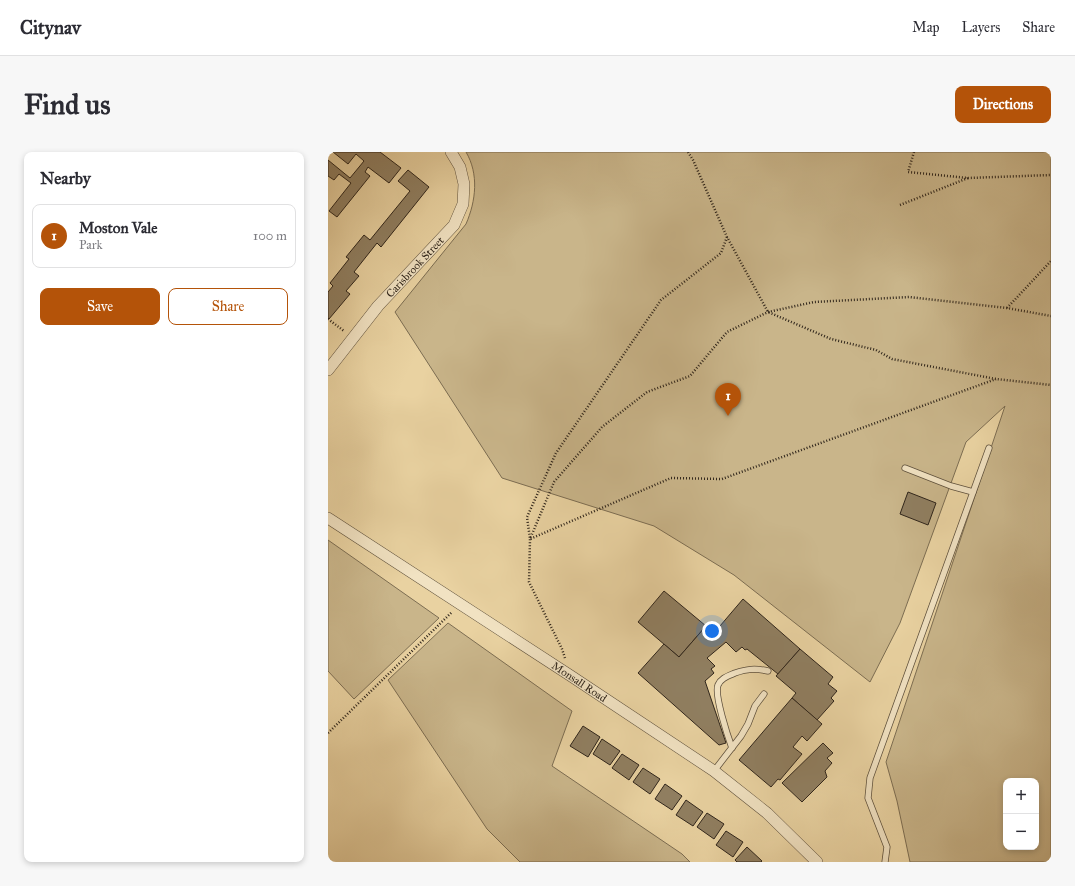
<!DOCTYPE html>
<meta charset="utf-8">
<style>
body{margin:0;font-family:"IM FELL Great Primer",serif;background:#f7f7f7;color:#2b2b33}
.controls{position:absolute;right:12px;bottom:12px;display:grid;overflow:hidden;border-radius:8px;box-shadow:0 2px 6px #0003}
.controls button{width:36px;height:36px;display:grid;place-items:center;padding:0;border:0;border-bottom:1px solid #e1e1e2;background:#fff;color:#2b2b33;font:20px sans-serif}
.you{position:absolute;left:384px;top:479px;width:14px;height:14px;margin:-10px;border:3px solid #fff;border-radius:50%;background:#1a73e8;box-shadow:0 0 0 6px #1a73e833}
.badge{display:grid;place-items:center;width:26px;height:26px;border-radius:50%;background:#b45309;color:#fff;font-size:13px;font-weight:700}
.pin{position:absolute;translate:-50% -33px;filter:drop-shadow(0 1px 2px #0008)}
.pin::after{content:'';position:absolute;top:21px;width:14px;height:12px;background:inherit;clip-path:polygon(0 0,100% 0,50% 100%)}
.list{margin:0;padding:0;list-style:none}
h2{display:flex;justify-content:space-between;align-items:center;height:52px;margin:0;padding:0 16px;font-size:17px}
h2 small{font-size:13px;font-weight:400;color:#7c7c81}
.list li{display:grid;grid-template-columns:26px 1fr auto;gap:12px;align-items:center;box-sizing:border-box;height:64px;margin:0 8px 8px;padding:0 8px;border:1px solid #e1e1e2;border-radius:8px}
.list b{display:block;font-size:15px;white-space:nowrap}
.list p{margin:0;font-size:13px;white-space:nowrap;color:#7c7c81}
.list em{font-size:13px;font-style:normal;color:#7c7c81}
.actions{display:flex;gap:8px;padding:12px 16px}
.actions a{flex:1;padding:9px 0;border:1px solid #b45309;border-radius:8px;text-align:center;font-size:14px;color:#b45309}
.actions .main{background:#b45309;color:#fff}
.map{position:relative;flex:none;width:723px;height:710px;overflow:hidden;border-radius:8px}
header{display:flex;align-items:center;gap:24px;box-sizing:border-box;height:56px;padding:0 20px;background:#fff;border-bottom:1px solid #e1e1e2}
header strong{font-size:19px}
nav{display:flex;gap:22px;margin-inline-start:auto;font-size:14px}
.intro{display:flex;align-items:center;justify-content:space-between;box-sizing:border-box;height:96px;padding:0 24px}
h1{margin:0;font-size:28px}
.button{padding:10px 18px;border-radius:8px;background:#b45309;color:#fff;font-size:14px;font-weight:700}
main{display:flex;gap:24px;padding:0 24px}
aside{flex:1;background:#fff;border-radius:8px;box-shadow:0 2px 6px #0003}
.map>svg:first-child{display:block}
.green{fill:#c9b58a;stroke:#7c6d52;fill-rule:evenodd}
.building{fill:#907f61;stroke:#2f251b}
.lines{fill:none;stroke-linecap:round;stroke-linejoin:round}
.service-casing{stroke:#5e503c;stroke-width:7}
.minor-casing{stroke:#5e503c;stroke-width:12}
.path{stroke:#2f251b;stroke-width:2.5;stroke-dasharray:1 2;stroke-linecap:butt}
.service{stroke:#f1e2c2;stroke-width:5.5}
.minor{stroke:#f1e2c2;stroke-width:11}
.labels{text-anchor:middle;stroke-width:3;stroke-linejoin:round;paint-order:stroke}
.street-label{font-size:11px;fill:#2f251b;stroke:#f1e2c2}
</style>
<header>
<strong>Citynav</strong>
<nav><a>Map</a><a>Layers</a><a>Share</a></nav>
</header>
<div class="intro"><h1>Find us</h1><a class="button">Directions</a></div>
<main>
<aside>
<h2>Nearby<small></small></h2>
<ul class="list">
<li><span class="badge">1</span><div><b>Moston Vale</b><p>Park</p></div><em>100 m</em></li>
</ul>
<div class="actions"><a class="main">Save</a><a>Share</a></div>
</aside>
<div class="map">
<svg width="723" height="710" viewBox="0 0 723 710">
<rect width="100%" height="100%" fill="#e9d2a1"/>
<filter id="stains"><feTurbulence type="fractalNoise" baseFrequency=".005" numOctaves="4"/><feColorMatrix values="0 0 0 0 .2 0 0 0 0 .09 0 0 0 0 .02 0 0 0 .5 -.17"/></filter>
<radialGradient id="worn" r=".72"><stop offset=".6" stop-color="#630" stop-opacity="0"/><stop offset="1" stop-color="#630" stop-opacity=".3"/></radialGradient>
<g class="green">
<path d="M138 0H723V710H582L569 649 558 610 677 254 638 290 572 471 542 530 406 423 326 374 174 326 67 160 138 72C148 49 151 22 138 0ZM678 629H708V695H678Z"/>
<path d="M0 388 111 466 26 547 0 519Z"/>
<path d="M120 471 244 559 224 614 354 702 362 710H192L159 677 60 528Z"/>
</g>
<g class="building">
<path d="M5 0H52L73 16 61 31 40 15 37 20 42 24 9 65 1 59 23 31 11 22 6 28 0 24V8L22 26 36 9 28 2 20 12Z"/>
<path d="M80 18 101 35 53 95 49 91 26 120 31 124 18 139 22 142 1 167 0 166V140L5 134 2 131 21 107 18 105 36 83 42 88 82 39 70 29Z"/>
<path d="M580 340 608 351 600 373 572 362Z"/>
<path d="M336 439 378 474 351 505 310 470Z"/>
<path d="M415 447 472 497 450 522 419 497 417 498 414 495 408 500 398 490 379 506 387 514 383 517 386 521 377 529 398 591 391 593 310 521 336 492 351 505 378 474 386 481Z"/>
<path d="M472 497 505 525 500 532 509 539 503 546 506 549 489 568 464 546 468 541 448 524Z"/>
<path d="M464 546 494 572 479 589 474 584 465 595 474 602 452 628 450 627 443 635 411 608Z"/>
<path d="M255 574 272 585 260 605 242 594Z"/>
<path d="M274 587 292 599 282 613 265 602Z"/>
<path d="M495 591 505 601 499 606 504 611 497 619 499 625 474 650 454 631Z"/>
<path d="M294 602 311 613 301 628 284 616Z"/>
<path d="M315 616 332 627 322 642 305 630Z"/>
<path d="M337 632 354 644 344 658 327 647Z"/>
<path d="M358 648 375 660 365 674 348 663Z"/>
<path d="M379 661 396 672 386 687 369 675Z"/>
<path d="M398 679 415 690 405 705 388 693Z"/>
<path d="M419 695 434 709 433 710H409L407 708Z"/>
</g>
<g class="lines">
<defs>
<g id="service">
<path d="M577 316 623 334 645 340"/>
<path d="M404 596C400 585 386 543 390 533 393 526 400 524 407 521 419 517 427 516 440 519"/>
<path d="M386 619 413 584 420 572 427 554 436 542"/>
<path d="M557 710 559 695 540 646 542 626 661 296"/>
</g>
<g id="minor">
<path id="s1" d="M0 218 50 154 126 73 135 52 136 32 132 15 123 0"/>
<path id="s2" d="M0 366 243 524 386 619 439 661 489 710"/>
</g>
</defs>
<use href="#service" class="service-casing"/>
<use href="#minor" class="minor-casing"/>
<g class="path">
<path d="M360 0 365 8 399 85 440 160 503 187 548 198 564 207 668 227 723 233"/>
<path d="M586 0 580 20 640 26 723 23"/>
<path d="M572 53 640 26"/>
<path d="M399 85 393 101 333 148 228 301 199 365 202 387 343 326 394 327 668 227"/>
<path d="M679 156 723 109"/>
<path d="M0 167 16 179"/>
<path d="M237 506 234 497 201 430 202 387 226 330 274 275 319 240 362 224 399 180 440 160 486 150 581 145 679 156 723 164"/>
<path d="M0 581 124 460"/>
</g>
<use href="#service" class="service"/>
<use href="#minor" class="minor"/>
</g>
<g class="labels">
<g class="street-label">
<text dy="4" stroke="none"><textPath href="#s1" startOffset="135">Carisbrook Street</textPath></text>
<text dy="4" stroke="none"><textPath href="#s2" startOffset="300">Monsall Road</textPath></text>
</g>
</g>
<rect width="100%" height="100%" filter="url(#stains)"/>
<rect width="100%" height="100%" fill="url(#worn)"/>
</svg>
<div class="controls">
<button>+</button>
<button>−</button>
</div>
<div class="you"></div>
<div class="pin badge" style="left:400px;top:264px">1</div>
</div>
</main>
